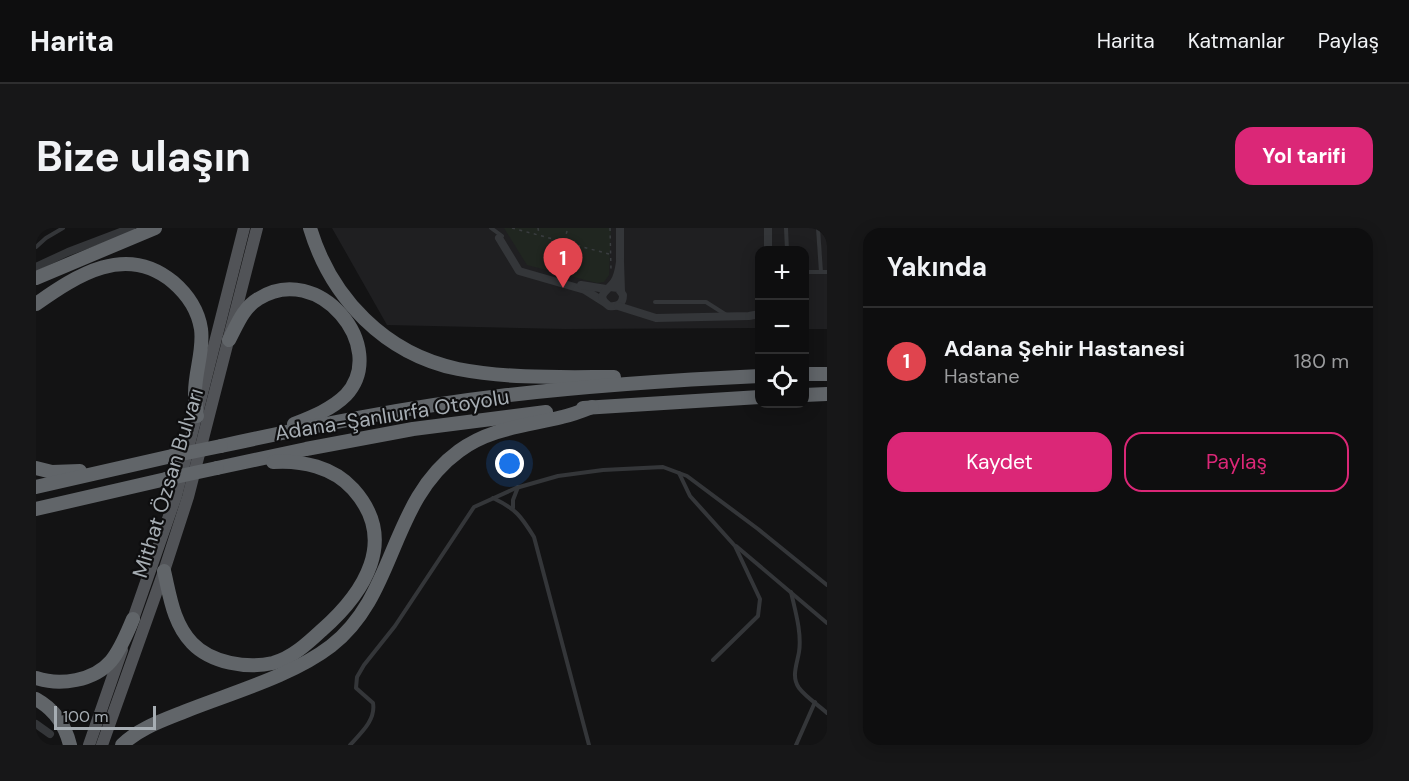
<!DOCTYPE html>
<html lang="tr">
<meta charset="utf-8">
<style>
body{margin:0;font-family:"DM Sans",sans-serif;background:#171718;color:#f1f3f6}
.controls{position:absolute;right:18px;top:18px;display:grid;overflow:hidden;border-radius:12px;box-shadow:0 3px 15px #0003}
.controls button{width:54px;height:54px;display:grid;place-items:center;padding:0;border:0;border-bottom:2px solid #2e2e2f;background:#0e0e0f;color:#f1f3f6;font:30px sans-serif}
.scale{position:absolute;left:18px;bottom:15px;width:102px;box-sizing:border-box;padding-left:6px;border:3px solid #a6adb3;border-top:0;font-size:16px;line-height:21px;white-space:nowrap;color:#a6adb3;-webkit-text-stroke:4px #0e0e0f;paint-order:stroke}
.you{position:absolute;left:474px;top:236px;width:21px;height:21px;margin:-15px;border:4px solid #fff;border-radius:50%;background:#1a73e8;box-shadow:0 0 0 9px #1a73e833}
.badge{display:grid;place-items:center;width:39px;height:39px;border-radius:50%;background:#db2777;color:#fff;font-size:20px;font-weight:700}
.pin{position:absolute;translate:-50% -50px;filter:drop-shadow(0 2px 3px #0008)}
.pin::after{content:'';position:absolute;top:32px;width:21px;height:18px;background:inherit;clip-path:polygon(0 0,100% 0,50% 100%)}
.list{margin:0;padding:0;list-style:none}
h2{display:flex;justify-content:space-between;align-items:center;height:78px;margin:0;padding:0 24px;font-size:26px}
h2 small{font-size:20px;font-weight:400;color:#9b9c9e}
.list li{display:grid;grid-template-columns:39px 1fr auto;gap:18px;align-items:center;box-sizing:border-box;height:108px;padding:0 24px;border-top:2px solid #2e2e2f}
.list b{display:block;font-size:22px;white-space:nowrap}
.list p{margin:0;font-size:20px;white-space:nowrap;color:#9b9c9e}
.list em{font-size:20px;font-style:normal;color:#9b9c9e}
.actions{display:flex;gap:12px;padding:18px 24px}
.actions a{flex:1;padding:14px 0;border:2px solid #db2777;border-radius:18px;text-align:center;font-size:21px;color:#db2777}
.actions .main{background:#db2777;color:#fff}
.icon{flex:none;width:33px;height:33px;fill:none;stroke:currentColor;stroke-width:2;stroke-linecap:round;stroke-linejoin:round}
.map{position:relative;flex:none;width:791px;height:517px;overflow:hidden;border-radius:18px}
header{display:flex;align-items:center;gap:36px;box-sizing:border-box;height:84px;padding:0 30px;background:#0e0e0f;border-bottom:2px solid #2e2e2f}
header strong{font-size:28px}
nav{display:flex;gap:33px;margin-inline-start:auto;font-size:21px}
.intro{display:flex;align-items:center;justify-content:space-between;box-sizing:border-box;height:144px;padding:0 36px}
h1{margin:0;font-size:42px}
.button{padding:15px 27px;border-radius:18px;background:#db2777;color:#fff;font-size:21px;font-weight:700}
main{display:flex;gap:36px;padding:0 36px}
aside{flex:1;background:#0e0e0f;border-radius:18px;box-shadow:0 3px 15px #0003}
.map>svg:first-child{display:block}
.built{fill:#1f1f21}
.green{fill:#202620}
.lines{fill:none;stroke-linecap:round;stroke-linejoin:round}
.path{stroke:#3a3d40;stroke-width:1.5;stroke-dasharray:3 4.5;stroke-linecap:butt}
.lane{stroke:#343639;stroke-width:4}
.street{stroke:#343639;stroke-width:8}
.primary{stroke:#515357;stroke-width:12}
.highway{stroke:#616569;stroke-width:14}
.highway-bridge{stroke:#616569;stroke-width:14}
.labels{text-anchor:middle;stroke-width:4.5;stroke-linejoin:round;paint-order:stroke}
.street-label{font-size:21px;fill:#a6adb3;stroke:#0e0e0f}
</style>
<header>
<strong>Harita</strong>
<nav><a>Harita</a><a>Katmanlar</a><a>Paylaş</a></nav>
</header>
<div class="intro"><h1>Bize ulaşın</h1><a class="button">Yol tarifi</a></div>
<main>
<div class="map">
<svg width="791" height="517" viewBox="0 0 791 517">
<rect width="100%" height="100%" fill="#131314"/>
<path class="built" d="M296 0H791V101H769L768 22H724L723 100 529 101 351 97Z"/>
<path class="green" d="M468 0H575L573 47 568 54 561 55 491 37Z"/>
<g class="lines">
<g class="path">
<path d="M476 0 573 26"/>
<path d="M502 0 503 6"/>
<path d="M574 0 575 42"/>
<path d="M528 13 532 0"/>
</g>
<g class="lane">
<path d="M455 0 466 8"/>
<path d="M750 0 751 22"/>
<path d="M782 0 785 44"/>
<path d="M0 19 10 10 27 0"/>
<path d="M768 44H791"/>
<path d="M619 74H670L692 88"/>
<path d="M643 245 654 268 699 318 724 371 722 388 677 432"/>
<path d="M457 270C480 281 485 288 498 309L553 517"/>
<path d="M477 280V272L482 259"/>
<path d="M700 318 791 395"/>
<path d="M755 364C759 382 766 405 763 424 761 436 755 449 763 460 770 469 782 477 791 485"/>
<path d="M314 517C325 505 340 492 337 475L320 460 321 449 328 437 359 398 438 279 480 260 522 248 567 242 627 239 651 248 722 301 791 357"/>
<path d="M760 517 779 474"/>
</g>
<g class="street">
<path d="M584 0V34"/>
<path d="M732 0V22"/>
<path d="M463 10 483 43 549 62 568 74"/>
<path d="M0 39 32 24 95 0"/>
<path d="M545 57 570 61"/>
<path d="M574 59 582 60 587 67C587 76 582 79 573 78 558 67 572 63 578 54 582 48 583 41 584 34L585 63"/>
<path d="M582 78 620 90 713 88 724 86"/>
<path d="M0 496 14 506"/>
</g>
<g class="primary">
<path d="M94 400 140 268 208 0"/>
<path d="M53 517 86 422"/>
<path d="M66 517 128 343 152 269 221 0"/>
</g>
<g class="highway">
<path d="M274 0C295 70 349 126 422 141 473 151 527 149 578 149"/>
<path d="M0 50 119 0"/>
<path d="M0 76C41 47 90 15 137 54 151 66 162 82 165 101 168 122 159 143 159 165 159 172 160 180 161 188"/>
<path d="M193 112C201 97 207 80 222 71 282 32 354 119 310 167 296 181 276 189 258 196"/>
<path d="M768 146H791"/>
<path d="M768 167 791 166"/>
<path d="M547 180 724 169"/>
<path d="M185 218C277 198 370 179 464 168 550 158 637 152 724 148"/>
<path d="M0 240 16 244 44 243"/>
<path d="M181 240 270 221 377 201 510 184"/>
<path d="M0 259 136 228"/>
<path d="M0 281 130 251"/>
<path d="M128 343C134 368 137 395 156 415 175 435 211 441 237 435 256 430 272 415 286 402 328 365 363 312 317 261 297 239 266 232 237 234"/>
<path d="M0 450C24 458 58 453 75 433 85 421 91 405 97 391"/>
<path d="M0 471C18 481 29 496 34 517"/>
<path d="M86 517C103 500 128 492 150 483 195 465 256 448 295 418 361 367 353 274 423 223 454 200 490 198 526 189 536 187 546 183 556 179"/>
</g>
<g class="highway-bridge">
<path d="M136 228 185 218"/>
<path d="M130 251 181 240"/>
</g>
</g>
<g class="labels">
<g class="street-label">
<text transform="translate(356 187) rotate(-9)" y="7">Adana-Şanlıurfa Otoyolu</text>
<text transform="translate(132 255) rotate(-73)" y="7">Mithat Özsan Bulvarı</text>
</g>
</g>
</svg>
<div class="controls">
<button>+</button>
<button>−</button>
<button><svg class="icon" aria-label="locate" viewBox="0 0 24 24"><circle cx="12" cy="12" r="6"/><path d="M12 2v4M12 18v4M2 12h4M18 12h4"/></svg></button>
</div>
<div class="scale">100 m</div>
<div class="you"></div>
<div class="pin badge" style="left:527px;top:60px;background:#e0444e">1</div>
</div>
<aside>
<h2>Yakında<small></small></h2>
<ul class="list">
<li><span class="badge" style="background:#e0444e">1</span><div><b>Adana Şehir Hastanesi</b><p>Hastane</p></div><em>180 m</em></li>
</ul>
<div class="actions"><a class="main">Kaydet</a><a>Paylaş</a></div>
</aside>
</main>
